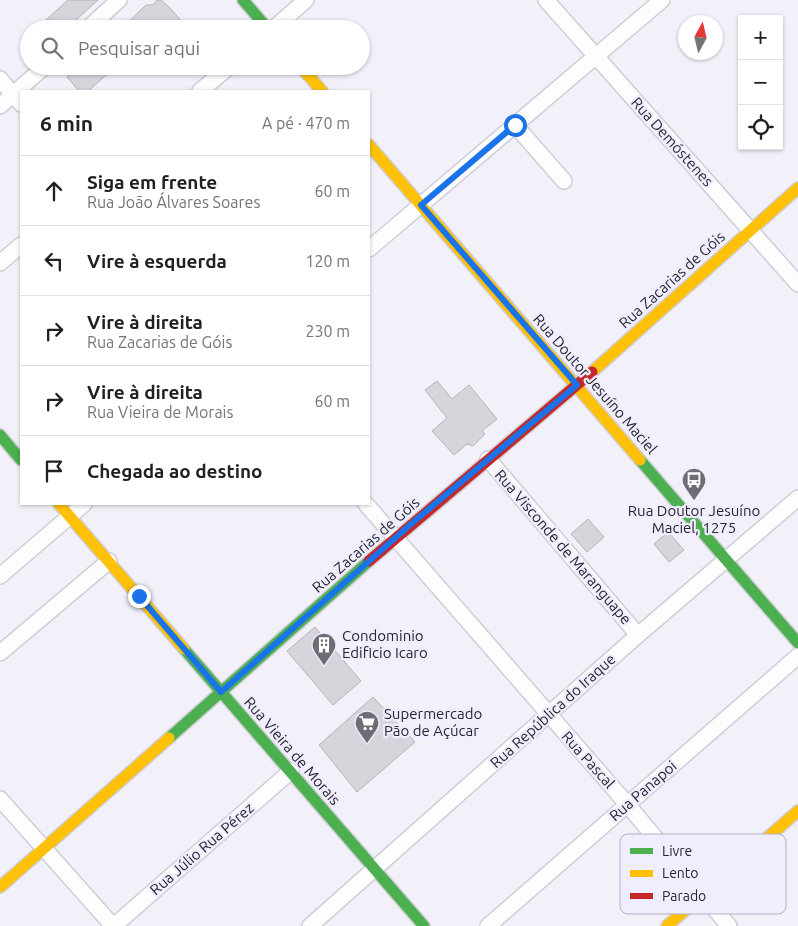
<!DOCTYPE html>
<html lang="pt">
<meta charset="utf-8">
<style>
body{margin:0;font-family:Ubuntu,sans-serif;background:#f6f6f6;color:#202124}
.controls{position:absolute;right:15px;top:15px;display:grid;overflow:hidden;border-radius:0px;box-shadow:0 1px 4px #0004}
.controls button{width:45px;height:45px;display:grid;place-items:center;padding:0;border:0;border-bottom:1px solid #e0e0e0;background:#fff;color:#202124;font:25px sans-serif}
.compass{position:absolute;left:678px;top:15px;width:45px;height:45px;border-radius:50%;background:#fff;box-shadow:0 1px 4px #0004;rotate:8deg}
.stop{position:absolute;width:15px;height:15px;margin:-11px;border:4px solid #1a73e8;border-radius:50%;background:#fff}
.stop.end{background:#1a73e8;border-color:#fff;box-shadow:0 1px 5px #0008}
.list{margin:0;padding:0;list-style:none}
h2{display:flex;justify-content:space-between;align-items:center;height:65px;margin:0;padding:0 20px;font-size:21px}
h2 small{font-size:16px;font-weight:400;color:#757577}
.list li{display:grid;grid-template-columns:32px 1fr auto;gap:15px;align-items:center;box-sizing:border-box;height:70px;padding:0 20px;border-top:1px solid #e0e0e0}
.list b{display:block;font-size:19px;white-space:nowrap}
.list p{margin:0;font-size:16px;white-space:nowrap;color:#757577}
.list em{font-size:16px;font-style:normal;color:#757577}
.icon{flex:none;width:28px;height:28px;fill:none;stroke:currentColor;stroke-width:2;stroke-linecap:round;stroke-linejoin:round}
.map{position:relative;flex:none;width:798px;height:926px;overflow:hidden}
.search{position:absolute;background:#fff;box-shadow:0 1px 4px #0004;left:20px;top:20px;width:350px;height:55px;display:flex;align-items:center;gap:12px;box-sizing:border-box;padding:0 18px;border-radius:28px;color:#757577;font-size:19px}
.panel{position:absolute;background:#fff;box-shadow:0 1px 4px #0004;left:20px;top:90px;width:350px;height:415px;border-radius:0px}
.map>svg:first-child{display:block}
.building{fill:#d8d4db;stroke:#b5b2b9}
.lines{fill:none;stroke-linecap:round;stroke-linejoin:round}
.street-casing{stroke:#cfced6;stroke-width:18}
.fast-casing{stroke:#cfced6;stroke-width:14}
.slow-casing{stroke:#cfced6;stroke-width:14}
.jam-casing{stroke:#cfced6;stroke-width:14}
.street{stroke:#fdfdfe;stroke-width:15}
.fast{stroke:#4caf50;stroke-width:11}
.slow{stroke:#ffc107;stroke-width:11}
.jam{stroke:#c62828;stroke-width:11}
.route{stroke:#1a73e8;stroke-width:6}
.labels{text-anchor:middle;stroke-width:4.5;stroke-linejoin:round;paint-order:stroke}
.street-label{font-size:15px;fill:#27262e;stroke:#efedfe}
.poi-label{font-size:15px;fill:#27262e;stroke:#efedfe;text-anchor:start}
.key{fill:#efedfe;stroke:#b3b1c0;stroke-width:1}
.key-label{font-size:14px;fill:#27262e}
</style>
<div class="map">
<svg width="798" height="926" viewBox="0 0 798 926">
<rect width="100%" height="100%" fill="#f2f1fa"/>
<g class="building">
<path d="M68 0H98L66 29H36Z"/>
<path d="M157 0H161L171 9 188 29H121L146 5H153Z"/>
<path d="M80 66H117L88 91H79L67 77Z"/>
<path d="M437 381 452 399 469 385 497 419 482 431 485 434 473 446 467 444 454 455 432 431 447 418 425 390Z"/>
<path d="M588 519 604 537 587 552 571 534Z"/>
<path d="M668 532 684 550 669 562 654 544Z"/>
<path d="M315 627 361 681 333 705 287 651Z"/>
<path d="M373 697 415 742 357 792 319 745Z"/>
</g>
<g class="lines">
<defs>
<g id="street">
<path d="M546 0 798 284"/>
<path d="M87 29 119 0"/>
<path d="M273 29 306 0"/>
<path d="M0 79 21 104"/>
<path d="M200 91 230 66"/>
<path d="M0 106 45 66"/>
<path d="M515 125 564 181"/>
<path d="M369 249 662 0"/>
<path d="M0 263 21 245"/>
<path d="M488 459 638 635"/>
<path d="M366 504 627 804 729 926"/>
<path d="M0 576 84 504"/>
<path d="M0 653 109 561"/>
<path d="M0 799 113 926"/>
<path d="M114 926 291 771"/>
<path d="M310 926 638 635 798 498"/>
<path d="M488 926 798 656"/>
</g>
<g id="fast">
<path d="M243 0 268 29"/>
<path d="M0 435 21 460"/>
<path d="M640 460 798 643"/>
<path d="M184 649 424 926"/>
<path d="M169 738 369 561"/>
</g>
<g id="slow">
<path d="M300 66 322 91"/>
<path d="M369 145 640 460"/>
<path d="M592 372 798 188"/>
<path d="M59 504 184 649"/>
<path d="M0 887 169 738"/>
<path d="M667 926 798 811"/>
</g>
<path id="jam" d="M369 561 592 372"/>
</defs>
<use href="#street" class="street-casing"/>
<use href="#fast" class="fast-casing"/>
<use href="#slow" class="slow-casing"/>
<use href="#jam" class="jam-casing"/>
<use href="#street" class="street"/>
<use href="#fast" class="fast"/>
<use href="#slow" class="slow"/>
<use href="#jam" class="jam"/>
</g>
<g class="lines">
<path class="route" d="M139 596 221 692 411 524 577 385 421 205 515 125"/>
</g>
<defs>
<symbol id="bus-pin" viewBox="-11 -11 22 30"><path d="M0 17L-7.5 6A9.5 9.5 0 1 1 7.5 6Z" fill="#6e6d75" stroke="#efedfe"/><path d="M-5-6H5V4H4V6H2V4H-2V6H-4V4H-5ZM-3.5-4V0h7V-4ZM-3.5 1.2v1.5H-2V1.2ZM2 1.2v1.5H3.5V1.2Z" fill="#fff"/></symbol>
<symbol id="building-pin" viewBox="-11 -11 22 30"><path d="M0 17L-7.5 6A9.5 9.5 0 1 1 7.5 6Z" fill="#6e6d75" stroke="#efedfe"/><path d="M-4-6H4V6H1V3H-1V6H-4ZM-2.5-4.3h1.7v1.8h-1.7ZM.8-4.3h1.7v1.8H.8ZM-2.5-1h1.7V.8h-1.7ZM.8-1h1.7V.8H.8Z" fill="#fff"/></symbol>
<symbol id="supermarket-pin" viewBox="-11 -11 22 30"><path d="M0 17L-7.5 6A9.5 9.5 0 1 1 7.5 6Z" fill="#6e6d75" stroke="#efedfe"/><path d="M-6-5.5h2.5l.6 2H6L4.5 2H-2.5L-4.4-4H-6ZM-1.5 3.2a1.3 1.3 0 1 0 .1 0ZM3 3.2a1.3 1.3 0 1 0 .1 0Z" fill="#fff"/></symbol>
</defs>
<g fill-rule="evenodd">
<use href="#bus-pin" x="680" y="466" width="28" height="38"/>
<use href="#building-pin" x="310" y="631" width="28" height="38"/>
<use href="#supermarket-pin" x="353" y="709" width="28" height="38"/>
</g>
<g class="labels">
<g class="street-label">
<text transform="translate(672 142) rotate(48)" y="5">Rua Demóstenes</text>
<text transform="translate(672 280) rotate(-42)" y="5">Rua Zacarias de Góis</text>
<text transform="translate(595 384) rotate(49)" y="5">Rua Doutor Jesuíno Maciel</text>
<text transform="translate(366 545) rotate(-41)" y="5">Rua Zacarias de Góis</text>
<text transform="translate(563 547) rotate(49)" y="5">Rua Visconde de Maranguape</text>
<text transform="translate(553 711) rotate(-42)" y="5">Rua República do Iraque</text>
<text transform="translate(292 751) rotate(49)" y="5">Rua Vieira de Morais</text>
<text transform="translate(588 760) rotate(48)" y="5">Rua Pascal</text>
<text transform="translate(643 791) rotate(-41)" y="5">Rua Panapoi</text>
<text transform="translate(202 849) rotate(-41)" y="5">Rua Júlio Rua Pérez</text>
</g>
<g class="poi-label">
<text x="694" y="516" text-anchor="middle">Rua Doutor Jesuíno<tspan x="694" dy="17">Maciel, 1275</tspan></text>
<text x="342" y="641">Condominio<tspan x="342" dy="17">Edificio Icaro</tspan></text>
<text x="384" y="719">Supermercado<tspan x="384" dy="17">Pão de Açúcar</tspan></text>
</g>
</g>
<rect x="620" y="834" width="166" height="80" rx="8" class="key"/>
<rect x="630" y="848" width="23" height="6" fill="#4caf50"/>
<rect x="630" y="870" width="23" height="7" fill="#ffc107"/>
<rect x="630" y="893" width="23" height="6" fill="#c62828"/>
<g class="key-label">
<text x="662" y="856">Livre</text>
<text x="662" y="878">Lento</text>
<text x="662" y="901">Parado</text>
</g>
</svg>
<div class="controls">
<button>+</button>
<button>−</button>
<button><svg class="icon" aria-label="locate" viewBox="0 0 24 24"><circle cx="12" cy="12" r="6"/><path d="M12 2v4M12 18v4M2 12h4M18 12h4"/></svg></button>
</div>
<svg class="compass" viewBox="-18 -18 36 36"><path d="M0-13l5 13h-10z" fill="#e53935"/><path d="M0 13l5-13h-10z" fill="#757577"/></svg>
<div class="stop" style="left:515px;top:125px"></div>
<div class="stop end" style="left:139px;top:596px"></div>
<div class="search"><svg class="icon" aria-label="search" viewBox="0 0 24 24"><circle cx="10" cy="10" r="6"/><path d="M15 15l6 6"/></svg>Pesquisar aqui</div>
<section class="panel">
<h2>6 min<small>A pé · 470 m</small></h2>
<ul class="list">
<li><svg class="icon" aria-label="ahead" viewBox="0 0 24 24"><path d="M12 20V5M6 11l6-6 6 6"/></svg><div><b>Siga em frente</b><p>Rua João Álvares Soares</p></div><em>60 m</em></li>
<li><svg class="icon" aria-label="left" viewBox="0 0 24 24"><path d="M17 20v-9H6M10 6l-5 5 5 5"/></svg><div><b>Vire à esquerda</b></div><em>120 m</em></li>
<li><svg class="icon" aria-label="right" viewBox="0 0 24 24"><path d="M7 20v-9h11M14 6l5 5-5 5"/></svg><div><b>Vire à direita</b><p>Rua Zacarias de Góis</p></div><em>230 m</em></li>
<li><svg class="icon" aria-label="right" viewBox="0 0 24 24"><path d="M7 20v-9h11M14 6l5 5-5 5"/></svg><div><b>Vire à direita</b><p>Rua Vieira de Morais</p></div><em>60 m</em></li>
<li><svg class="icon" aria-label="arrive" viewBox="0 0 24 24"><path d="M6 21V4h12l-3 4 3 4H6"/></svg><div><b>Chegada ao destino</b></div></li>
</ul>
</section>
</div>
